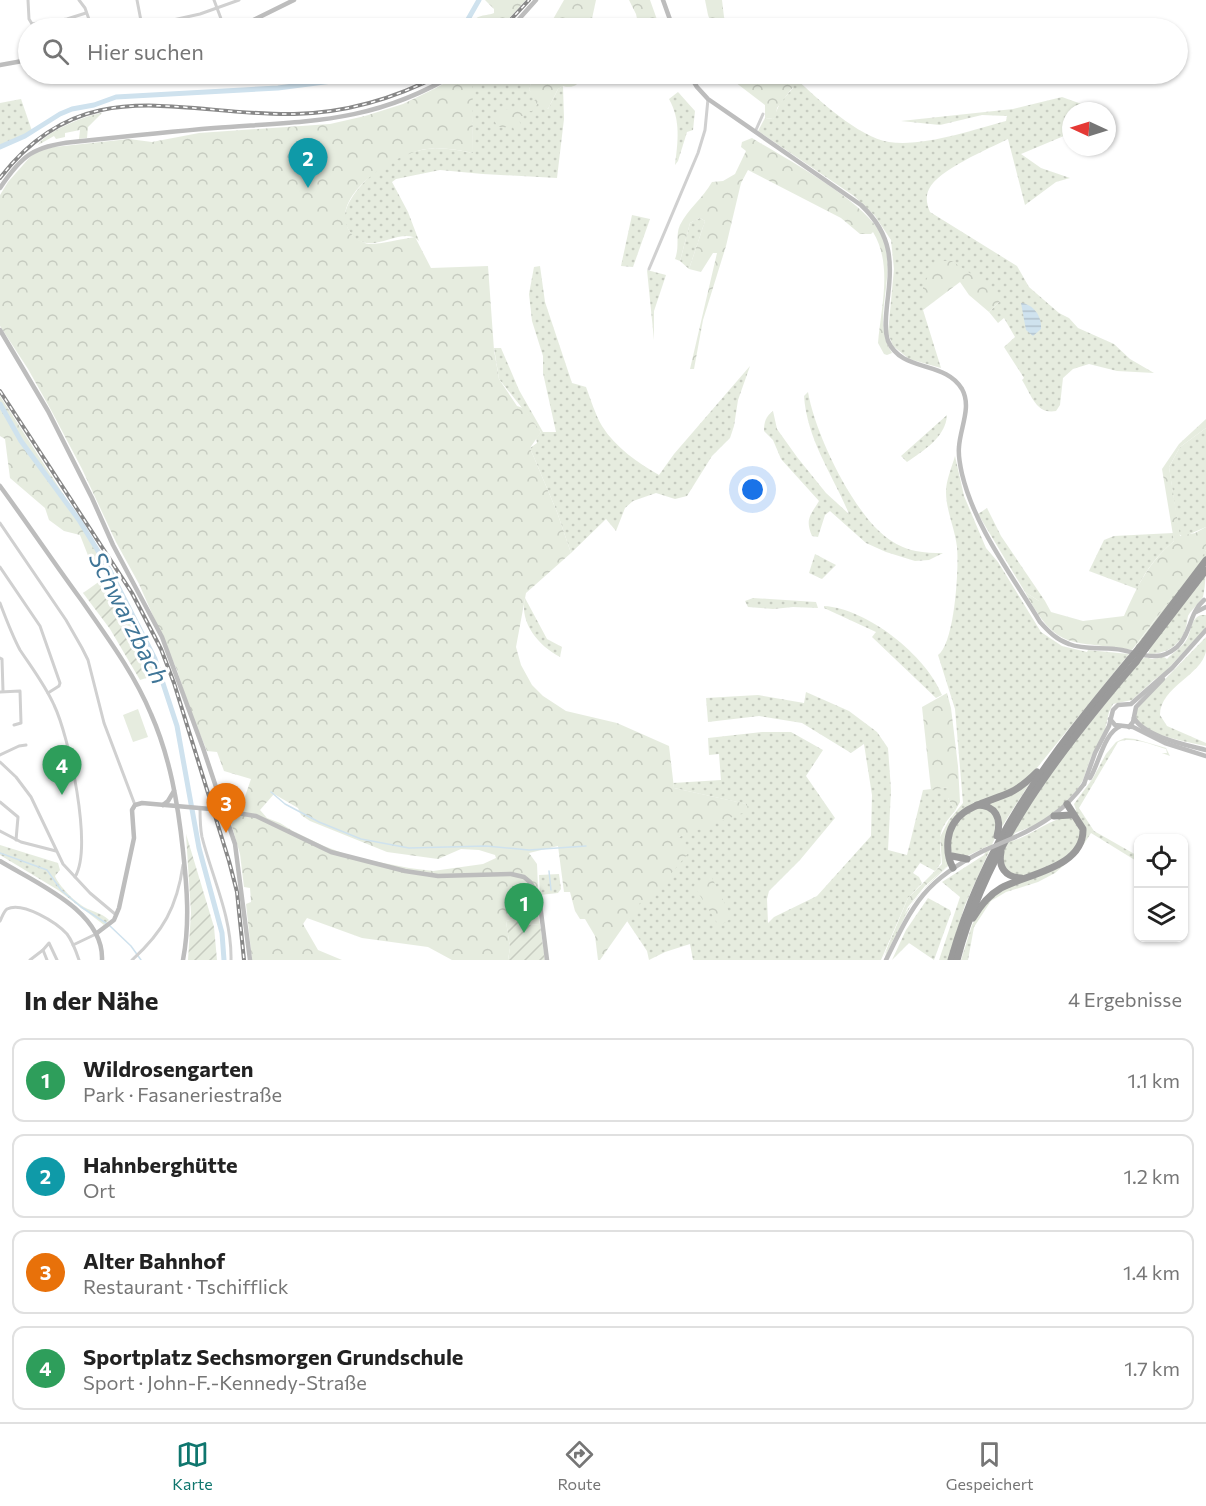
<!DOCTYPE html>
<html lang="de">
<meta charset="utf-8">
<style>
body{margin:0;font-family:Commissioner,sans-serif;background:#f2f2f2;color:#222}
.controls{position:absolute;right:18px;bottom:18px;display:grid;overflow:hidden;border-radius:12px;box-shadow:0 2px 4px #0004}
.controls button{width:54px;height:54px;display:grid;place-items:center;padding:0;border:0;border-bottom:2px solid #e0e0e0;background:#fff;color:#222;font:30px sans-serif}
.compass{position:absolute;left:1062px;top:102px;width:54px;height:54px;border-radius:50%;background:#fff;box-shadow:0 2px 4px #0004;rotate:274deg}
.you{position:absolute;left:753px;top:490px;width:21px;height:21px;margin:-15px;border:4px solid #fff;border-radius:50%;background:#1a73e8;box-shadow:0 0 0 9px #1a73e833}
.badge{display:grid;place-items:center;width:39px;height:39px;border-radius:50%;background:#0f766e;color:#fff;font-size:20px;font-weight:700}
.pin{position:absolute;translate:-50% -50px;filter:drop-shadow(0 2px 3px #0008)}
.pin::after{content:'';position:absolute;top:32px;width:21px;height:18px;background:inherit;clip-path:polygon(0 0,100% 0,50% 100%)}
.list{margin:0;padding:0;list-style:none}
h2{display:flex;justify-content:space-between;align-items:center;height:78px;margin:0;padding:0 24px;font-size:26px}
h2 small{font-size:20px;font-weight:400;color:#767676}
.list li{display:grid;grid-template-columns:39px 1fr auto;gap:18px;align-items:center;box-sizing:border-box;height:84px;margin:0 12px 12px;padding:0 12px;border:2px solid #e0e0e0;border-radius:12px}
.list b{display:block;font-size:22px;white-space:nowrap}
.list p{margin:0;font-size:20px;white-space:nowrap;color:#767676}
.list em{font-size:20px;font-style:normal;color:#767676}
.icon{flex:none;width:33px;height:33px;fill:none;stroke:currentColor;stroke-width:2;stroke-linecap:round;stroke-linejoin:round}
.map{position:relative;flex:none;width:1206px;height:960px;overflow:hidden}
.search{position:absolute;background:#fff;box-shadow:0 2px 4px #0004;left:18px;right:18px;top:18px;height:66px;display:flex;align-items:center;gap:15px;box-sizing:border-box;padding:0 21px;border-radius:33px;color:#767676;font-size:22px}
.sheet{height:462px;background:#fff}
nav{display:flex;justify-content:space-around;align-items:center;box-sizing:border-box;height:84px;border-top:2px solid #e0e0e0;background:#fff;font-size:16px;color:#767676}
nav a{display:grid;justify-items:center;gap:3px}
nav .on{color:#0f766e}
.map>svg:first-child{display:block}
.grass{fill:url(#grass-dots)}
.forest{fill:url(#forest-crowns);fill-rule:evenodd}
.park{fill:#e6ecdf}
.garden{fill:url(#garden-furrows)}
.water{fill:url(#water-rules)}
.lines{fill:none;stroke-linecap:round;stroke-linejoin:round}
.stream{stroke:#cfe2ee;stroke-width:1.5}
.river{stroke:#cfe2ee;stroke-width:5}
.street{stroke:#d0d0d0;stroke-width:3}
.secondary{stroke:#bdbdbd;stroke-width:4.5}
.highway{stroke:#9a9a9a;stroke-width:7}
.rail-casing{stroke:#888;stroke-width:4}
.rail{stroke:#fff;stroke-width:1.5;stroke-dasharray:4.5;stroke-linecap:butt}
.secondary-bridge{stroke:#bdbdbd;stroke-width:4.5}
.highway-bridge{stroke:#9a9a9a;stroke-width:7}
.labels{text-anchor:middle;stroke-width:6;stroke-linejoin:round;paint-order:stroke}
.water-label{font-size:24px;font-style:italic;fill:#3f7597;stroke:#fff}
</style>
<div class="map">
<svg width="1206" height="960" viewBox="0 0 1206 960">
<defs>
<pattern id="grass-dots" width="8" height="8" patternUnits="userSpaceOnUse" patternTransform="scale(1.5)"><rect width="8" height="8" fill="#e6ecdf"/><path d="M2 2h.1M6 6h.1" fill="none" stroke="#c6cbc0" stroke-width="1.8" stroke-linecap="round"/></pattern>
<pattern id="forest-crowns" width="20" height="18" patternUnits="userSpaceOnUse" patternTransform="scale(1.5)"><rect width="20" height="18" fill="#e6ecdf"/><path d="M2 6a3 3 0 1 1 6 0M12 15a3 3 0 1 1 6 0" fill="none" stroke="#c6cbc0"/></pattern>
<pattern id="garden-furrows" width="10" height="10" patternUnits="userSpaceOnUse" patternTransform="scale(1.5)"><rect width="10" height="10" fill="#e6ecdf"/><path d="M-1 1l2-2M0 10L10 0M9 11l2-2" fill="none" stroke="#c6cbc0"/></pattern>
<pattern id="water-rules" width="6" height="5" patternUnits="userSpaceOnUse" patternTransform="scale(1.5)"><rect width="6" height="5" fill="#cfe2ee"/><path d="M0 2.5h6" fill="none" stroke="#b2c2cd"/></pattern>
</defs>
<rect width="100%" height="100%" fill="#fff"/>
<g class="grass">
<path d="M471 74H533L529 90 548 109 558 89 563 86 564 119 557 178 483 174 440 170 396 179 392 182 408 212 419 241C401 222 364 266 346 225 338 205 369 175 384 165 396 157 412 151 427 149 442 147 458 150 473 153Z"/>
<path d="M777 74H798L795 78C818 99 858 137 889 142 924 147 972 130 1006 121L1007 116 982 115 940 125 901 121 1013 109 1062 97 1101 111H1071V133L1021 154 1041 168 1070 178 1056 182 1025 205 1008 139C988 149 938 170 929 189 925 197 927 205 930 212L1017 266 1029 287 1059 313 1069 318 1078 328 1114 344 1130 359 1154 373 1117 371 1089 364 1073 369 1063 378 1060 405 1056 411C1036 415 1031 394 1022 380L1024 378 1004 347 1015 337 1004 318 998 323 989 312 1000 301 952 261 923 287V310L941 368 909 359 893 346 888 333 894 269 891 240 875 216 854 196 758 131 765 118 773 119 780 103 793 88Z"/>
<path d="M678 92 695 111 693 130 687 132 678 161 675 165C678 142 681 120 669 99Z"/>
<path d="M21 99 32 131 0 145V103Z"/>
<path d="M632 215 650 219 633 267 621 266Z"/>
<path d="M700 218 705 221 689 269 680 261 690 223Z"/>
<path d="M540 266 545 302 572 383 586 387C591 400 595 414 602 426 615 447 638 463 659 475L674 454 750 366 738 400 734 426 730 438 712 456 687 496 675 499 656 493 633 501 625 508 616 531 606 519 571 553 557 512 530 448 537 443 536 438 541 432 499 379 494 348H501L519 390 543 432H556L543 373V356L532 321 529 294 534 267Z"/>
<path d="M647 270 666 275 654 311V340Z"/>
<path d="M808 392C815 434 854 516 890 540 907 552 924 553 943 553L929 560 915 561 886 552 866 543 830 511 825 515 818 537 812 536C805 519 810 516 819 501L781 459 773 440 764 431C764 422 766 416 773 411L777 429 797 457 826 493 849 514C833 475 807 440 804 396Z"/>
<path d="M947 415C946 437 923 451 907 462L901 456Z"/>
<path d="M1206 428V527L1183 537 1179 534 1169 467 1180 447Z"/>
<path d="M955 456 964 496 986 548 998 562 1033 619 1041 632 1062 646 1087 652 1088 650 1129 654 1028 779 952 822 948 866 923 890 911 905 885 957C894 922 919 891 946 867L945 847 950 822 949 820 963 803 955 709 938 655C955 643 959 567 957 547 955 529 946 510 946 492 946 480 952 467 955 456Z"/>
<path d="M987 508 1001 536 1045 601H1039L1025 592 978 514Z"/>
<path d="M1173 533 1174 541C1158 555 1146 569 1137 589L1089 571 1104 540 1114 536Z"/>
<path d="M1206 550C1206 565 1206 584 1203 597 1199 604 1191 610 1188 616 1187 620 1187 626 1185 630 1179 647 1165 654 1148 654L1150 649 1135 647Z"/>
<path d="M815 554 836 565 822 579 809 573Z"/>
<path d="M525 598 547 639 562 647 560 657C539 646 519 623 525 598Z"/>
<path d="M753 598 816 602 818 608 793 607 773 609 748 607 745 601Z"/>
<path d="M824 606C866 608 926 655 942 695L936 698 872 637 876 632 824 608Z"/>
<path d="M1201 615H1206V628L1164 673 1154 680 1132 700 1113 704 1109 712 1105 730 1091 757 1083 780 1077 790 1060 808 1036 825 1015 833 1011 841C1031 837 1049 818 1070 817L1078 824 1081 835 1075 848 1056 864 1027 876 1011 875 1004 869 1002 854 1018 823 1061 759 1139 662 1145 657 1152 659 1164 657 1167 659C1173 652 1182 648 1187 639 1192 630 1190 619 1201 615Z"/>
<path d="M1206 637C1206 641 1206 647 1206 651 1202 675 1160 687 1160 715L1167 726 1206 743V746C1188 742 1150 736 1138 722 1135 718 1136 712 1137 708Z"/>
<path d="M806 692 849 711 877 732 888 748 891 790 888 850 907 855 923 790 948 787V798L955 811C936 832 940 838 941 863L935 871 920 863 913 873 919 877 922 883 908 898 881 960H693L690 944 665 952 649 960 647 951 627 921 679 837 746 804 674 788 673 783 721 780 719 754 709 755 708 738 762 732H791L823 750 806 776 835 818 800 860 769 891 767 899 768 923 774 917 817 896 871 836 872 795 864 744 851 753 802 723 759 716 708 722 706 698 758 695 804 703Z"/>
<path d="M1125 738 1135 739 1166 748 1170 756 1162 753H1167L1166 749C1152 745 1132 736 1118 742L1079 808 1094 831 1138 856V862L1091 833 1078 853 1055 873 1038 882 1006 892 991 901 974 927 968 960H961L972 925 982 906 1002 889 1047 873 1084 840 1085 830 1075 811 1076 810 1074 804 1093 778 1106 754 1116 742Z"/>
<path d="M1031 781 1001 828V823L984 804Z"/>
<path d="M983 807 997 816 995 838 965 905 948 960H939L960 897 942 882 984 855 988 846 963 858 952 853C947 840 955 817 969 811 973 809 979 808 983 807Z"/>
<path d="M0 845 58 863 60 870 55 876C59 886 74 901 84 907 93 912 100 912 109 920L104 925 58 890 0 855Z"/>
<path d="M559 874 561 889 558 893 540 895 539 875Z"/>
<path d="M928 898 950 910 951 913 934 960 909 943 892 960 906 930Z"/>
</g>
<g class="forest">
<path d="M485 0H526L500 28H473C473 13 484 17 494 13V9Z"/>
<path d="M564 0H596L590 28H548Z"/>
<path d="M629 0H650L660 28H639L636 14Z"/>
<path d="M705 0H722L724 17 729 28H713L708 15Z"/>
<path d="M460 74H472L473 153C458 150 443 147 427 149 398 152 326 196 350 232 354 238 362 243 369 244 383 244 400 239 415 237L431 268 488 266 494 350 499 379 517 406 523 408 541 432 530 448 557 512 571 553 526 593 516 647 521 665 532 685 543 696 566 711 617 723 669 746 674 788 747 804 748 811 679 837 691 850 647 902 640 903 600 960H598L595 936 585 919H580L575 911 570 892H564L558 846 529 853 537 864 538 888 534 893 540 924 529 925 527 916 506 921 510 948 508 960H452L428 947 362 938 307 918 303 924 318 950 342 960H252L246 904 251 902 250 888 244 887 240 854 229 816 240 811 251 779 224 771 217 752 207 751 191 713 177 670 139 584 116 542 82 469 51 410 28 369 0 326V195L8 182 30 157 38 151 54 147 129 139 152 142 199 133 330 124 365 116 403 104 436 88ZM274 794 298 808 301 815 310 821 387 852 438 859 461 849 479 850 495 855 496 858 483 864 433 871 409 868 353 857 324 846 293 831 280 823 267 818 260 810Z"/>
<path d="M533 74H582C581 84 573 89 563 86L558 89 548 109 537 102V105L532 111H527L523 116H520L518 118 522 127 521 131 515 133 512 124 504 128 497 126 494 120C501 108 514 107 527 109L533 104 534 100H536L529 90Z"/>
<path d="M727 74H777L793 87 777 108 776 116 773 119 765 118V105L731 79Z"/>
<path d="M102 113 88 127 87 138 79 139 80 130 65 133V137L56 139 54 136 38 145C45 132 86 115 102 113Z"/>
<path d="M752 138C785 158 857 197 878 229 887 243 889 262 887 278 885 304 877 329 892 353L887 355 884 354 878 343C881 307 893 265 873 232L871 234H860L841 218 748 170 741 183 726 246 703 320 694 369H690L717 253H713L701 272 689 269 705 221 700 218 690 223 680 261 675 259C680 246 675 236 680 225 688 209 703 198 712 182L723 181 735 174 746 151 741 147 742 142Z"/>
<path d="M935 261H952L996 291 1000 301 989 312 969 295 960 282 923 310V287Z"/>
<path d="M0 396 113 571 107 576 89 558 80 535 64 531 49 520 45 508 10 478 5 439 0 436Z"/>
<path d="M1206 419V428L1180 447 1169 467 1180 536 1195 533 1206 527V550L1202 557 1132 650C1072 639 1058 654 1025 592L1039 601H1045L1051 612 1083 621 1124 616C1138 585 1148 563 1174 541L1162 469 1179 444Z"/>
<path d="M947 693 951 708 958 766 960 802 955 811 948 798V787L931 790 922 707Z"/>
<path d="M949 820 950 822 945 847 946 867 925 886 908 907 883 958 908 898 942 864 940 837Z"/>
<path d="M710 874 732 918 719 926 694 886Z"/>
</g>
<path class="park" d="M138 709 148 737 133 742 123 715Z"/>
<g class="garden">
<path d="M107 576C127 607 147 639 159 674L140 680 110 629 83 593Z"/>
<path d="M186 834 214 927 217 960H188L191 913Z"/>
<path d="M527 916 529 925 540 924 545 960H508L510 948 506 921Z"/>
</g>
<path class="water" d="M1021 303C1033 304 1042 316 1041 329L1033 336 1026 330Z"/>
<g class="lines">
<g class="stream">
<path d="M271 792 285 804 319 822 361 839 409 848 486 846 529 850 586 846"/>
<path d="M0 853 47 870 61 890 81 907 106 923"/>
<path d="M549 871 551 890"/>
<path d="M110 926 131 946 141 960"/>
</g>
<g class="river">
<path d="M463 28 479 0"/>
<path d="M0 147 25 136 60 114 72 109 94 105 116 97 278 88 363 77 398 75 400 74"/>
<path d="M0 404 21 441 79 520 109 569 155 659 177 726 199 848 222 933 224 960"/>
</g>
<g class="street">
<path d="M28 0 29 19 32 24 67 19 86 13"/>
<path d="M79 0 85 8 92 28"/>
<path d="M137 0 142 26"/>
<path d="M214 0 223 24"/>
<path d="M122 28 155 24 200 14 239 0"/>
<path d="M755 132 763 114"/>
<path d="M649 269 698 153 705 130 708 99"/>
<path d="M0 523 66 620 82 648 88 660 104 723 135 805"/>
<path d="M0 567 40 626 60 683 59 686 48 693"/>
<path d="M0 603C6 619 12 635 20 650 32 668 45 685 54 705 69 736 93 847 75 877"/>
<path d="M0 658 2 659 3 691"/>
<path d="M0 692 20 691 21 723 14 725"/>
<path d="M0 755 19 746 26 745"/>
<path d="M0 762 16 777 31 797 63 864 90 893 115 914"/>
<path d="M0 802 18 817 16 840"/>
<path d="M200 808C200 818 200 827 202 837 212 877 232 917 231 960"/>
<path d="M0 831 21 842 56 851"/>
<path d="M0 921C2 917 4 911 7 909 23 901 57 923 67 934 73 942 76 951 79 960"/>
<path d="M73 945 96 934"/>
<path d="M43 950 47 960"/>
<path d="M30 960 43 950 49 943 57 960"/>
<path d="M132 960C163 932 177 907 183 865"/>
</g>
<g class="secondary">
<path d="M663 0 673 28"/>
<path d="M237 28 294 0"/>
<path d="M511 28 536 0"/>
<path d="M0 65 28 60"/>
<path d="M689 74 697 87 708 99 861 205C894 236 892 264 887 305 886 317 884 330 888 341 902 373 945 360 962 389 972 407 960 428 959 447 958 456 960 465 962 474 975 528 1012 575 1040 622 1049 632 1057 640 1069 644 1084 650 1100 647 1115 649 1128 650 1142 657 1156 656 1163 656 1171 652 1177 647 1191 634 1189 613 1204 600"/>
<path d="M0 188C22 155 34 146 73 142 120 137 167 132 214 128 306 121 372 124 455 74"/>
<path d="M0 330 48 411 92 498 113 545 162 637 203 748 235 844 250 960"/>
<path d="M0 486C28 524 54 563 82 601 107 637 134 673 151 714 170 757 178 804 183 851 187 887 190 924 183 960"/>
<path d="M1196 612 1206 607"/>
<path d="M1134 718C1145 737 1187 745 1206 750"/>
<path d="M1110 719 1115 725 1133 727 1165 743 1206 756"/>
<path d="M1129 727 1133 722 1136 707 1163 679"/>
<path d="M1090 778C1099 764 1104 732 1121 726"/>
<path d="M1084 784 1095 753 1109 726 1113 710 1118 705 1131 704 1172 668 1206 630"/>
<path d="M163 805 168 801 174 791"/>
<path d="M224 811 256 816 331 852 405 871 438 876 511 874 524 877 530 882 539 896 547 960"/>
<path d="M1013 838C1042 825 1065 810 1084 784"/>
<path d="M0 861C36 883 104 911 102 960"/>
<path d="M97 933 114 920 119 908 134 838 132 810 135 805 142 803 222 810"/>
<path d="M886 960C914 902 925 880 985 850"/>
</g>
<g class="highway">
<path d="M1140 647 1206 560"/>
<path d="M1146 648 1206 570"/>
<path d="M977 805C996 805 1002 819 997 836"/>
<path d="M1054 816 1071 815"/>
<path d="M1001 852C998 867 1005 877 1021 878"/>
<path d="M952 856 967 859"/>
<path d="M953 868C948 859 947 851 948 840 952 806 986 804 1011 792 1021 787 1029 780 1037 772"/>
<path d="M973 918C980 906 989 895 1001 888 1026 874 1084 868 1083 829L1067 804"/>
<path d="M951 960C985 839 1050 755 1129 660"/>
<path d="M957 960C987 844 1060 751 1136 662"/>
</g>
<defs>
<g id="rail">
<path d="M503 28 529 0"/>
<path d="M0 178C84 69 180 116 294 114 346 113 396 98 442 74"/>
<path d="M0 391 132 593 161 649 174 683 229 861 237 892 244 960"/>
</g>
</defs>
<use href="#rail" class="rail-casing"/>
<use href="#rail" class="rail"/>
<path class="secondary-bridge" d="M985 850 1013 838"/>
<g class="highway-bridge">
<path d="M1129 660 1140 647"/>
<path d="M1136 662 1146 648"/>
</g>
</g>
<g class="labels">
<g class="water-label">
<text transform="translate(128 618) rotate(63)" y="8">Schwarzbach</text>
</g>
</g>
</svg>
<div class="controls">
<button><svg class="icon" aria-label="locate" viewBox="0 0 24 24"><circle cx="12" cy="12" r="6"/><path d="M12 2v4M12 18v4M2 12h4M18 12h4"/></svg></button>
<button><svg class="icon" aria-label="layers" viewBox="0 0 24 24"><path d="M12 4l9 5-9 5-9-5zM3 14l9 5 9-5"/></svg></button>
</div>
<svg class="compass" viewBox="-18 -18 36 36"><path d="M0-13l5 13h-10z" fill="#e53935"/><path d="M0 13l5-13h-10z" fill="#767676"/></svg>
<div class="you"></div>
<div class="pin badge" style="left:524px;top:933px;background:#2e9e5b">1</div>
<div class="pin badge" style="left:308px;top:188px;background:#0f9aa8">2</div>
<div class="pin badge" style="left:226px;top:833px;background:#e8710a">3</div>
<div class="pin badge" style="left:62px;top:795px;background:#2e9e5b">4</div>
<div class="search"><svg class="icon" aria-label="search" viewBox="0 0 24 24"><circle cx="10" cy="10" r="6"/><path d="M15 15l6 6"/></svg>Hier suchen</div>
</div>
<section class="sheet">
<h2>In der Nähe<small>4 Ergebnisse</small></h2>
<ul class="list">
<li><span class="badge" style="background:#2e9e5b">1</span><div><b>Wildrosengarten</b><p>Park · Fasaneriestraße</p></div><em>1.1 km</em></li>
<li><span class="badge" style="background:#0f9aa8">2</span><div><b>Hahnberghütte</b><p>Ort</p></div><em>1.2 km</em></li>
<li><span class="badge" style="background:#e8710a">3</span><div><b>Alter Bahnhof</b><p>Restaurant · Tschifflick</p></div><em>1.4 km</em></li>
<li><span class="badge" style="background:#2e9e5b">4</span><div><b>Sportplatz Sechsmorgen Grundschule</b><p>Sport · John-F.-Kennedy-Straße</p></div><em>1.7 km</em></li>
</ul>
</section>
<nav>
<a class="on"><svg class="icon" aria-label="map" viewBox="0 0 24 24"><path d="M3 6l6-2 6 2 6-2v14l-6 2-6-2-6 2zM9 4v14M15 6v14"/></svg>Karte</a>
<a><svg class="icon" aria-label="directions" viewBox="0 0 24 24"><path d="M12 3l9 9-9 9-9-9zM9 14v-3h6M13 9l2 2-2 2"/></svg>Route</a>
<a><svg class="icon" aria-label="saved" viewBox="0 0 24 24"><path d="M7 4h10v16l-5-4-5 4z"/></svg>Gespeichert</a>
</nav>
